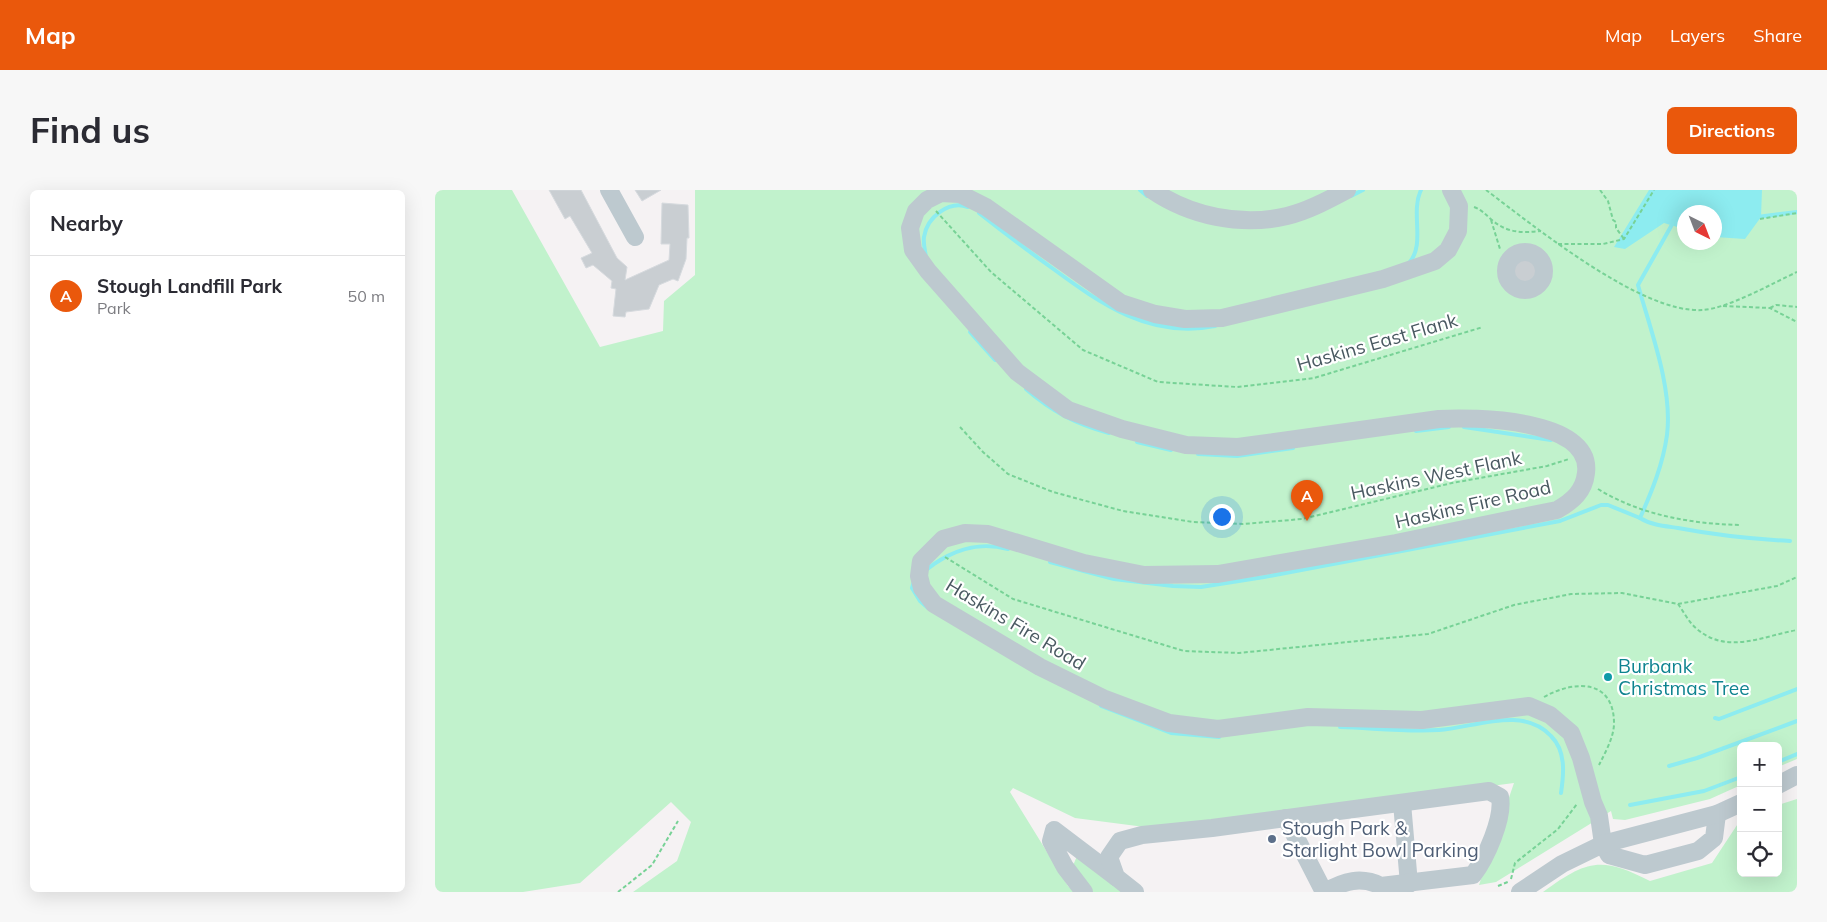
<!DOCTYPE html>
<meta charset="utf-8">
<style>
body{margin:0;font-family:Mulish,sans-serif;background:#f7f7f7;color:#2b2b33}
.controls{position:absolute;right:15px;bottom:15px;display:grid;overflow:hidden;border-radius:8px;box-shadow:0 5px 20px #0002}
.controls button{width:45px;height:45px;display:grid;place-items:center;padding:0;border:0;border-bottom:1px solid #e1e1e2;background:#fff;color:#2b2b33;font:25px sans-serif}
.compass{position:absolute;left:1242px;top:15px;width:45px;height:45px;border-radius:50%;background:#fff;box-shadow:0 5px 20px #0002;rotate:138deg}
.you{position:absolute;left:786px;top:326px;width:18px;height:18px;margin:-12px;border:4px solid #fff;border-radius:50%;background:#1a73e8;box-shadow:0 0 0 8px #1a73e833}
.badge{display:grid;place-items:center;width:32px;height:32px;border-radius:50%;background:#ea580c;color:#fff;font-size:16px;font-weight:700}
.pin{position:absolute;translate:-50% -41px;filter:drop-shadow(0 1px 2px #0008)}
.pin::after{content:'';position:absolute;top:26px;width:18px;height:15px;background:inherit;clip-path:polygon(0 0,100% 0,50% 100%)}
.list{margin:0;padding:0;list-style:none}
h2{display:flex;justify-content:space-between;align-items:center;height:65px;margin:0;padding:0 20px;font-size:21px}
h2 small{font-size:16px;font-weight:400;color:#7c7c81}
.list li{display:grid;grid-template-columns:32px 1fr auto;gap:15px;align-items:center;box-sizing:border-box;height:80px;padding:0 20px;border-top:1px solid #e1e1e2}
.list b{display:block;font-size:19px;white-space:nowrap}
.list p{margin:0;font-size:16px;white-space:nowrap;color:#7c7c81}
.list em{font-size:16px;font-style:normal;color:#7c7c81}
.icon{flex:none;width:28px;height:28px;fill:none;stroke:currentColor;stroke-width:2;stroke-linecap:round;stroke-linejoin:round}
.map{position:relative;flex:none;width:1362px;height:702px;overflow:hidden;border-radius:8px}
header{display:flex;align-items:center;gap:30px;box-sizing:border-box;height:70px;padding:0 25px;background:#ea580c;color:#fff}
header strong{font-size:24px}
nav{display:flex;gap:28px;margin-inline-start:auto;font-size:18px}
.intro{display:flex;align-items:center;justify-content:space-between;box-sizing:border-box;height:120px;padding:0 30px}
h1{margin:0;font-size:35px}
.button{padding:12px 22px;border-radius:8px;background:#ea580c;color:#fff;font-size:18px;font-weight:700}
main{display:flex;gap:30px;padding:0 30px}
aside{flex:1;background:#fff;border-radius:8px;box-shadow:0 5px 20px #0002}
.map>svg:first-child{display:block}
.green{fill:#c1f2cc;fill-rule:evenodd}
.water{fill:#8decf0}
.lines{fill:none;stroke-linecap:round;stroke-linejoin:round}
.stream{stroke:#8decf0;stroke-width:4}
.building{fill:#c9ced2;stroke:#d6dade}
.path{stroke:#77d296;stroke-width:2;stroke-dasharray:4 2.5;stroke-linecap:butt}
.minor{stroke:#bdc9cf;stroke-width:18}
.culture-dot{fill:#0f9aa8;stroke:#fff;stroke-width:2}
.service-dot{fill:#5c6f8a;stroke:#fff;stroke-width:2}
.labels{text-anchor:middle;stroke-width:4.5;stroke-linejoin:round;paint-order:stroke}
.street-label{font-size:19px;fill:#495961;stroke:#fff}
.culture-label{font-size:19px;fill:#0d838f;stroke:#fff;text-anchor:start}
.service-label{font-size:19px;fill:#4e5e75;stroke:#fff;text-anchor:start}
</style>
<header>
<strong>Map</strong>
<nav><a>Map</a><a>Layers</a><a>Share</a></nav>
</header>
<div class="intro"><h1>Find us</h1><a class="button">Directions</a></div>
<main>
<aside>
<h2>Nearby<small></small></h2>
<ul class="list">
<li><span class="badge">A</span><div><b>Stough Landfill Park</b><p>Park</p></div><em>50 m</em></li>
</ul>
</aside>
<div class="map">
<svg width="1362" height="702" viewBox="0 0 1362 702">
<rect width="100%" height="100%" fill="#f5f2f3"/>
<g class="green">
<path d="M0 0H77L165 157 228 141 229 111 260 85V0H1362V569L1343 577V556H1306V595L1275 609 1190 630 1178 629 1176 621 1061 692 1044 695 1079 593 725 639 640 628 578 598 575 602 633 696 640 702H198L242 671 256 632 236 612 145 693 88 702H0ZM1250 22H1280V52H1250Z"/>
<path d="M1362 609V702H1108C1152 670 1166 666 1215 691L1277 673 1306 629V683H1343V615Z"/>
<path d="M642 666 688 702H657L637 678Z"/>
</g>
<path class="water" d="M1214 0H1327L1326 27 1310 49 1280 47V22H1250L1249 39 1229 33 1190 59 1179 57Z"/>
<g class="lines">
<g class="stream">
<path d="M705 0 712 6"/>
<path d="M916 6 928 0"/>
<path d="M544 23C568 42 592 60 617 78 666 114 715 149 780 136"/>
<path d="M1322 27 1362 22"/>
<path d="M1239 31 1203 95C1215 139 1238 198 1232 245 1228 274 1217 301 1205 328 1216 335 1230 336 1243 338 1280 345 1317 349 1355 351"/>
<path d="M491 67C490 60 488 53 489 47 492 27 514 10 533 17"/>
<path d="M974 73C991 54 975 23 986 0"/>
<path d="M535 142 560 170"/>
<path d="M591 199C616 221 641 234 674 243"/>
<path d="M1029 237 1116 250"/>
<path d="M981 241 1014 237"/>
<path d="M702 252 736 260"/>
<path d="M763 264 802 266 858 258"/>
<path d="M615 372 679 389 738 396 766 397 829 387 1125 331 1166 315H1173L1205 328"/>
<path d="M491 380C516 360 542 351 573 359"/>
<path d="M479 391 477 398 485 411 493 418"/>
<path d="M666 516 736 543 784 547"/>
<path d="M1280 528 1284 529 1362 499"/>
<path d="M905 537C938 538 970 542 1004 540 1038 538 1088 515 1116 546 1131 561 1129 583 1126 603"/>
<path d="M1343 572 1362 564"/>
<path d="M1234 576 1262 568 1362 531"/>
<path d="M1195 615 1269 601 1306 587"/>
</g>
</g>
<g class="building">
<path d="M114 0H146L182 68 192 77 190 90 234 70 235 54H226L227 13 253 15 254 48H252L251 69 243 91 238 89 224 95 214 119 191 122 190 127 178 126 181 99 176 98 177 91 158 75 151 78 146 68 157 63 135 26 130 29Z"/>
<path d="M200 0H226L207 11Z"/>
<circle cx="1090" cy="81" r="16"/>
</g>
<g class="lines">
<g class="path">
<path d="M1051 0C1099 36 1207 124 1267 120 1292 119 1338 93 1362 82"/>
<path d="M1165 0 1173 11 1178 30 1181 32V38L1189 49"/>
<path d="M1039 17C1047 20 1051 25 1058 31 1073 43 1087 43 1106 41"/>
<path d="M501 21 556 82 648 160 723 192 802 197 879 188 1048 137"/>
<path d="M1325 29 1362 23"/>
<path d="M1056 30 1065 59"/>
<path d="M1123 54H1168L1189 49 1219 0"/>
<path d="M1288 116 1335 118 1362 132"/>
<path d="M1335 118 1341 115 1362 117"/>
<path d="M525 237 548 262 573 284 618 302 688 321 758 332 808 334 867 329 1017 293 1112 276 1134 269"/>
<path d="M1163 299C1205 325 1257 334 1305 335"/>
<path d="M510 367 578 409 749 461 804 463 993 444 1079 415 1136 404 1187 403 1243 414 1342 396 1362 387"/>
<path d="M1243 414C1249 422 1254 433 1262 439 1292 465 1328 446 1362 440"/>
<path d="M1109 507C1141 489 1180 490 1179 535 1178 549 1170 563 1164 575"/>
<path d="M1076 689 1080 673 1123 639 1142 614"/>
<path d="M1063 696 1075 691"/>
<path d="M183 702 217 675 243 631"/>
</g>
<g class="minor">
<path d="M174 0 200 47"/>
<path d="M717 0C755 26 806 37 852 26 873 21 893 10 912 0"/>
<path d="M1016 0 1024 16 1023 41 1013 60 1000 71 948 89 787 128 750 129 720 124 686 113 551 17 525 4 506 3 492 10 481 21 475 38 478 60 493 81 582 182 633 220 687 239 751 255 803 257 1004 229C1038 227 1158 228 1151 283 1149 301 1138 311 1122 320L961 353 783 384 709 385 649 373 553 344 530 343 508 349 486 371 484 386 487 398 499 414 605 477 670 509 734 533 783 539 873 527 987 530 1094 516 1115 525 1136 543 1146 568 1158 612 1164 626 1168 654 1174 665 1210 675 1263 661 1279 648 1282 624"/>
<circle cx="1090" cy="81" r="19"/>
<path d="M1343 595 1362 585"/>
<path d="M967 613 974 694"/>
<path d="M851 628 889 702"/>
<path d="M649 702 630 677 616 651 619 640 681 687"/>
<path d="M700 702 681 687 674 667 685 651 707 645 777 638 1054 601 1065 607C1069 628 1051 668 1038 685L946 696C926 686 909 691 890 702"/>
<path d="M1085 702 1127 674 1168 654 1282 624 1306 613"/>
</g>
</g>
<circle class="culture-dot" cx="1173" cy="487" r="5"/>
<circle class="service-dot" cx="837" cy="649" r="5"/>
<g class="labels">
<g class="street-label">
<text transform="translate(942 152) rotate(-16)" y="7">Haskins East Flank</text>
<text transform="translate(1001 285) rotate(-12)" y="7">Haskins West Flank</text>
<text transform="translate(1038 314) rotate(-13)" y="7">Haskins Fire Road</text>
<text transform="translate(581 434) rotate(31)" y="7">Haskins Fire Road</text>
</g>
<g class="culture-label">
<text x="1183" y="483">Burbank<tspan x="1183" dy="22">Christmas Tree</tspan></text>
</g>
<g class="service-label">
<text x="847" y="645">Stough Park &amp;<tspan x="847" dy="22">Starlight Bowl Parking</tspan></text>
</g>
</g>
</svg>
<div class="controls">
<button>+</button>
<button>−</button>
<button><svg class="icon" aria-label="locate" viewBox="0 0 24 24"><circle cx="12" cy="12" r="6"/><path d="M12 2v4M12 18v4M2 12h4M18 12h4"/></svg></button>
</div>
<svg class="compass" viewBox="-18 -18 36 36"><path d="M0-13l5 13h-10z" fill="#e53935"/><path d="M0 13l5-13h-10z" fill="#7c7c81"/></svg>
<div class="you"></div>
<div class="pin badge" style="left:872px;top:331px">A</div>
</div>
</main>
